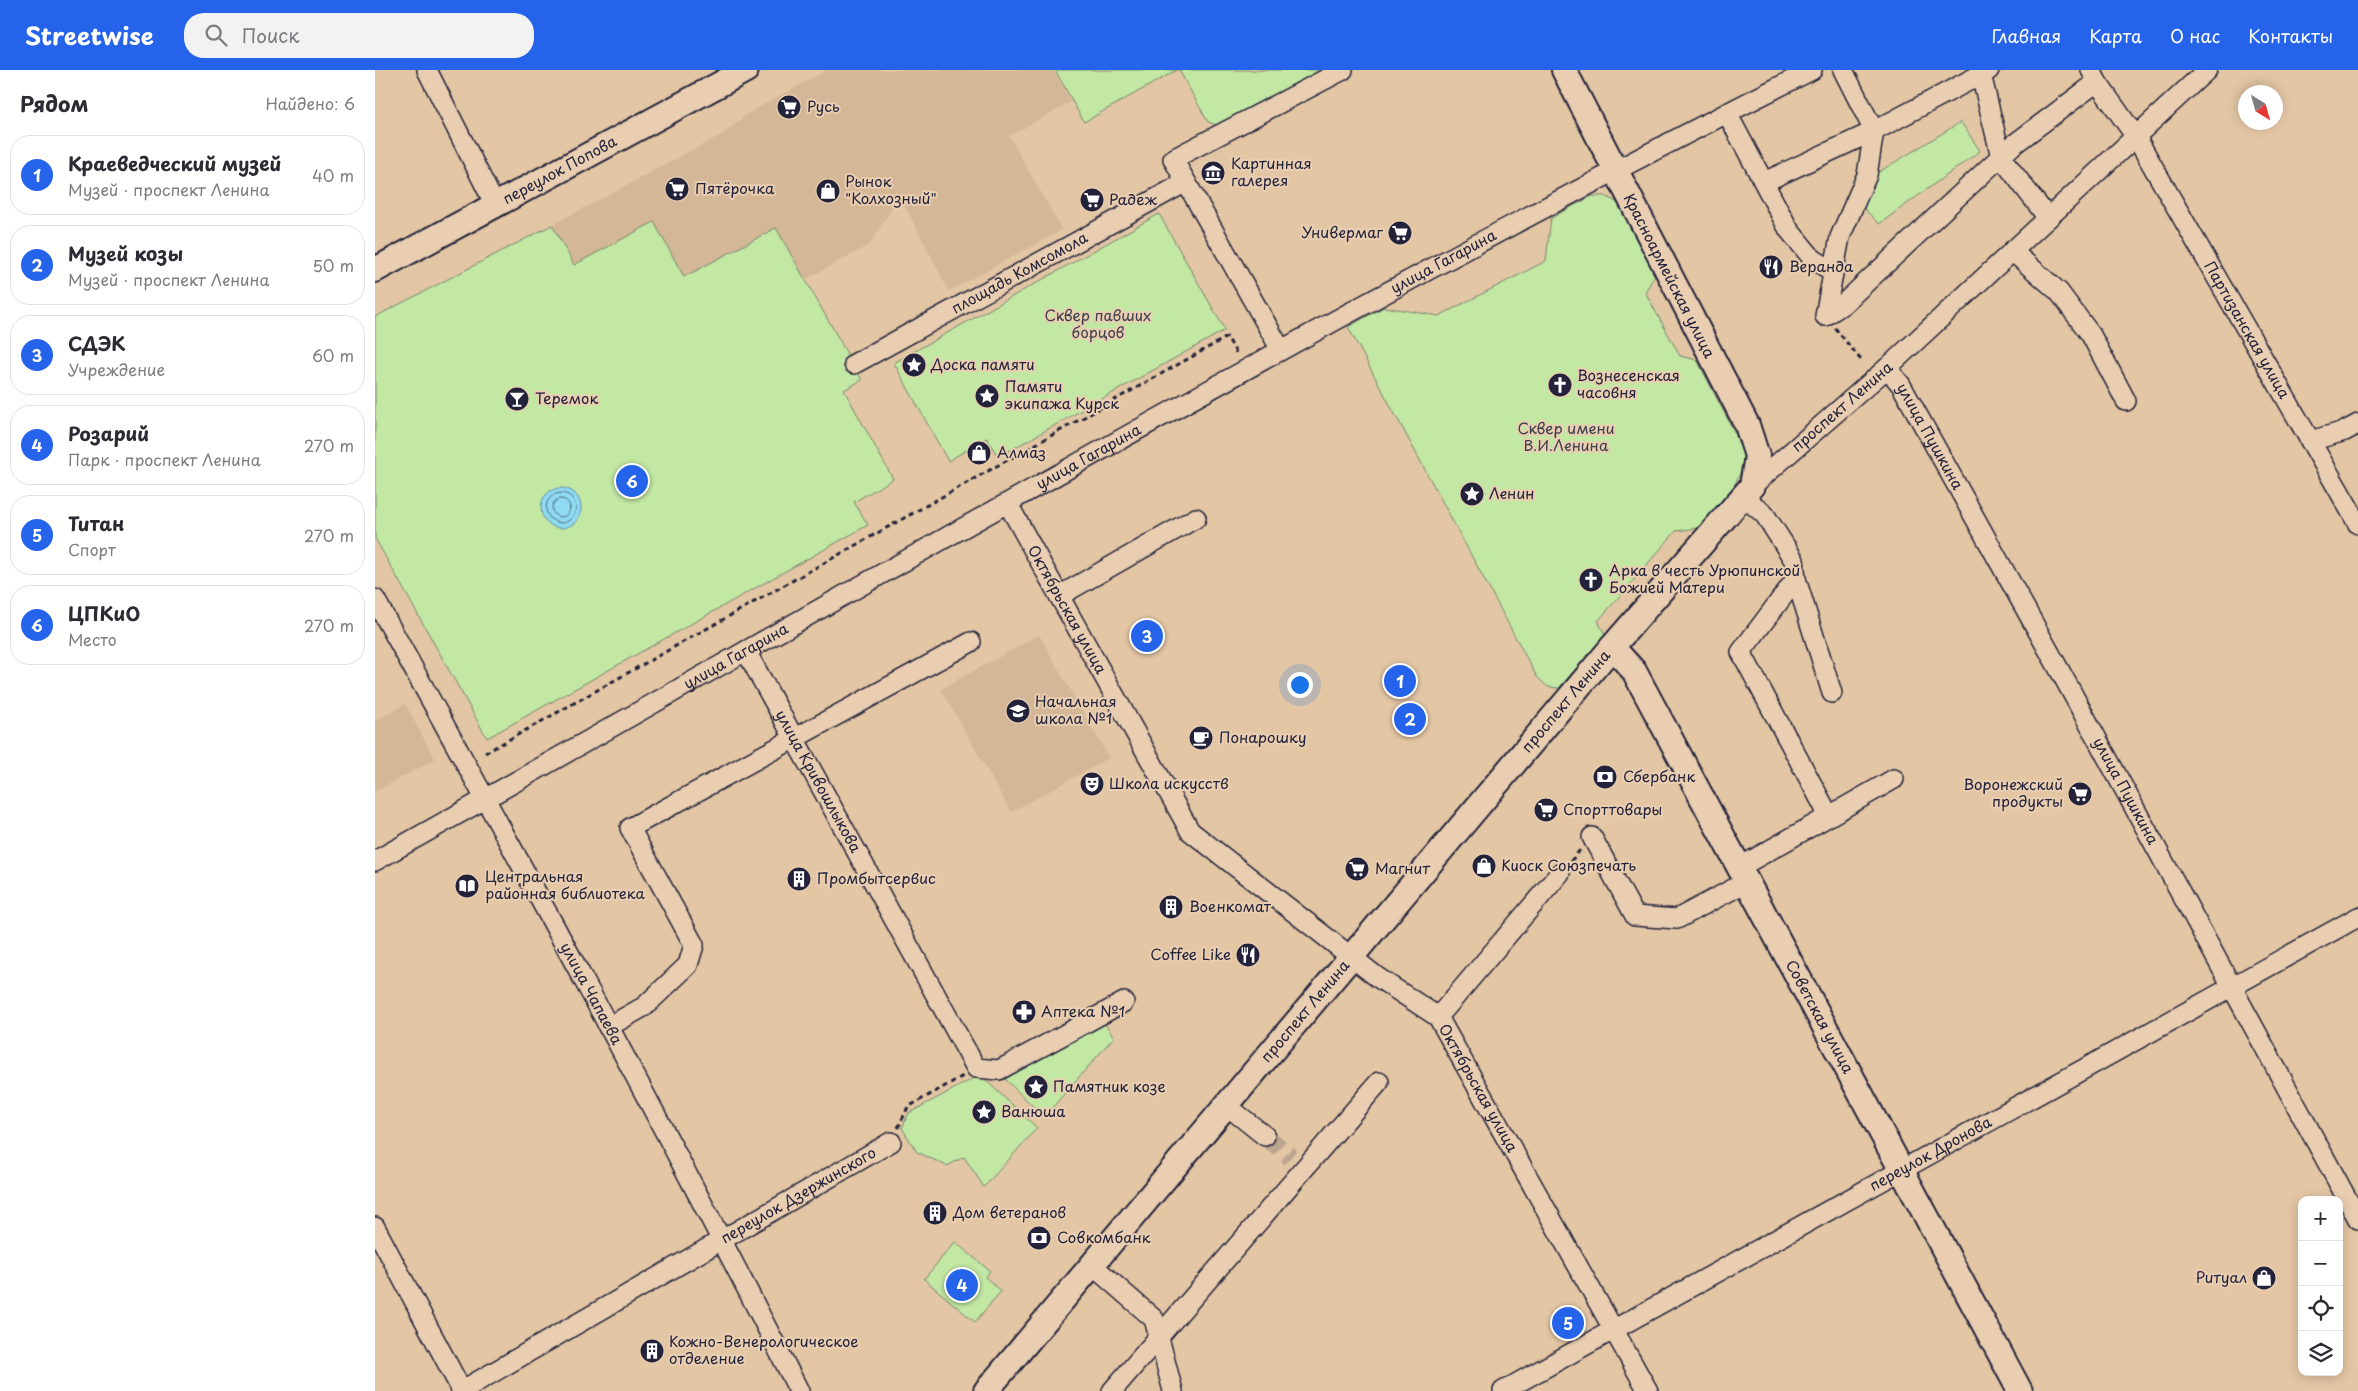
<!DOCTYPE html>
<html lang="ru">
<meta charset="utf-8">
<style>
body{margin:0;font-family:"Playpen Sans",sans-serif;background:#f2f2f3;color:#2b2b33}
.controls{position:absolute;right:15px;bottom:15px;display:grid;overflow:hidden;border-radius:10px;box-shadow:0 2px 12px #0003}
.controls button{width:45px;height:45px;display:grid;place-items:center;padding:0;border:0;border-bottom:1px solid #e1e1e2;background:#fff;color:#2b2b33;font:25px sans-serif}
.compass{position:absolute;left:1863px;top:15px;width:45px;height:45px;border-radius:50%;background:#fff;box-shadow:0 2px 12px #0003;rotate:143deg}
.you{position:absolute;left:924px;top:614px;width:18px;height:18px;margin:-12px;border:4px solid #fff;border-radius:50%;background:#1a73e8;box-shadow:0 0 0 8px #1a73e833}
.badge{display:grid;place-items:center;width:32px;height:32px;border-radius:50%;background:#2563eb;color:#fff;font-size:16px;font-weight:700}
.pin{position:absolute;translate:-50% -50%;border:2px solid #fff;box-shadow:0 1px 5px #0006}
.list{margin:0;padding:0;list-style:none}
h2{display:flex;justify-content:space-between;align-items:center;height:65px;margin:0;padding:0 20px;font-size:21px}
h2 small{font-size:16px;font-weight:400;color:#7c7c81}
.list li{display:grid;grid-template-columns:32px 1fr auto;gap:15px;align-items:center;box-sizing:border-box;height:80px;margin:0 10px 10px;padding:0 10px;border:1px solid #e1e1e2;border-radius:20px}
.list b{display:block;font-size:19px;white-space:nowrap}
.list p{margin:0;font-size:16px;white-space:nowrap;color:#7c7c81}
.list em{font-size:16px;font-style:normal;color:#7c7c81}
.icon{flex:none;width:28px;height:28px;fill:none;stroke:currentColor;stroke-width:2;stroke-linecap:round;stroke-linejoin:round}
.map{position:relative;flex:none;width:1983px;height:1321px;overflow:hidden}
header{display:flex;align-items:center;gap:30px;box-sizing:border-box;height:70px;padding:0 25px;background:#2563eb;color:#fff}
header strong{font-size:24px}
nav{display:flex;gap:28px;margin-inline-start:auto;font-size:18px}
.search{width:350px;height:45px;background:#f2f2f3;display:flex;align-items:center;gap:12px;box-sizing:border-box;padding:0 18px;border-radius:20px;color:#7c7c81;font-size:19px}
main{display:flex}
aside{flex:1;background:#fff}
.map>svg:first-child{display:block}
.built{fill:#d3b796}
.green{fill:#c2e8a3;stroke:#72856f}
.water{fill:#90dbf1;stroke:#6491a8}
.lines{fill:none;stroke-linecap:round;stroke-linejoin:round}
.shore{stroke:#4e6c84;stroke-width:1}
.minor-tunnel{stroke:#bca58f;stroke-width:19;stroke-dasharray:19 9;stroke-linecap:butt}
.minor-casing{stroke:#22223b;stroke-width:22}
.major-casing{stroke:#22223b;stroke-width:28}
.path{stroke:#22223b;stroke-width:3;stroke-dasharray:5 4;stroke-linecap:butt}
.minor{stroke:#eaceb1;stroke-width:19}
.major{stroke:#eaceb1;stroke-width:24}
.labels{text-anchor:middle;stroke-width:4;stroke-linejoin:round;paint-order:stroke}
.poi-label{font-size:15px;fill:#22223b;stroke:#eaceb1;text-anchor:start}
.street-label{font-size:15px;fill:#22223b;stroke:#eaceb1}
.park-label{font-size:15px;fill:#3a404b;stroke:#eaceb1}
</style>
<header>
<strong>Streetwise</strong>
<div class="search"><svg class="icon" aria-label="search" viewBox="0 0 24 24"><circle cx="10" cy="10" r="6"/><path d="M15 15l6 6"/></svg>Поиск</div>
<nav><a>Главная</a><a>Карта</a><a>О нас</a><a>Контакты</a></nav>
</header>
<main>
<aside>
<h2>Рядом<small>Найдено: 6</small></h2>
<ul class="list">
<li><span class="badge">1</span><div><b>Краеведческий музей</b><p>Музей · проспект Ленина</p></div><em>40 m</em></li>
<li><span class="badge">2</span><div><b>Музей козы</b><p>Музей · проспект Ленина</p></div><em>50 m</em></li>
<li><span class="badge">3</span><div><b>СДЭК</b><p>Учреждение</p></div><em>60 m</em></li>
<li><span class="badge">4</span><div><b>Розарий</b><p>Парк · проспект Ленина</p></div><em>270 m</em></li>
<li><span class="badge">5</span><div><b>Титан</b><p>Спорт</p></div><em>270 m</em></li>
<li><span class="badge">6</span><div><b>ЦПКиО</b><p>Место</p></div><em>270 m</em></li>
</ul>
</aside>
<div class="map">
<svg width="1983" height="1321" viewBox="0 0 1983 1321">
<rect width="100%" height="100%" fill="#e3c6a4"/>
<filter id="ink" filterUnits="userSpaceOnUse"><feTurbulence type="fractalNoise" baseFrequency=".02" numOctaves="2"/><feDisplacementMap in="SourceGraphic" scale="10" xChannelSelector="R" yChannelSelector="G"/><feConvolveMatrix kernelMatrix="1 2 1 2 8 2 1 2 1" color-interpolation-filters="sRGB"/></filter>
<g filter="url(#ink)">
<g class="built">
<path d="M452 0H678L696 32 634 66 687 160 574 221 528 132 517 138 494 175 431 209 401 158 309 208 199 195 177 155 350 63 372 44Z"/>
<path d="M664 565 734 688 636 742 566 619Z"/>
<path d="M30 634 60 689 0 722V651Z"/>
</g>
<g class="green">
<path d="M680 0H802L709 52Z"/>
<path d="M804 0H952L845 56 833 52Z"/>
<path d="M1586 52 1605 81 1504 154 1484 133 1502 103Z"/>
<path d="M1217 126H1230L1243 133 1280 205 1270 222 1305 286 1322 290 1368 379C1371 413 1344 434 1323 458L1301 461 1223 551 1230 565 1184 618 1173 617 1162 607 973 257 1009 237 1064 246 1171 191 1176 148Z"/>
<path d="M784 144 850 260 623 387 612 368 573 391 519 293Z"/>
<path d="M279 152 309 207 401 158 487 310 469 320 518 409 479 432 493 455 112 668 0 468V247L177 155 199 195Z"/>
<path d="M729 953 739 967 669 1047 630 1009Z"/>
<path d="M605 1005 662 1058 609 1117 589 1087 572 1096 542 1082 527 1058 534 1043Z"/>
<path d="M580 1172 615 1201 610 1207 626 1221 600 1252 549 1209Z"/>
</g>
<circle class="water" cx="186" cy="438" r="20"/>
<g class="lines">
<g class="shore">
<circle cx="186" cy="438" r="15"/>
<circle cx="186" cy="438" r="9"/>
</g>
<path class="minor-tunnel" d="M890 1066 916 1087"/>
<defs>
<g id="minor">
<path d="M52 0 120 135"/>
<path d="M1468 0 1499 61 1492 105 1465 167 1450 246 1468 234 1638 75 1722 12 1716 0"/>
<path d="M1605 0 1626 87 1673 148"/>
<path id="s1" d="M1722 12 1761 67 1983 454"/>
<path d="M1352 43 1414 160 1437 188 1458 202"/>
<path d="M1389 112 1499 61 1614 0"/>
<path d="M1637 181 1684 222 1716 265 1751 331"/>
<path d="M906 280 798 89 968 0"/>
<path id="s2" d="M479 294 811 112"/>
<path id="s3" d="M1512 298 1526 315 1690 610 1983 1149"/>
<path d="M1935 371 1970 361 1983 354"/>
<path id="s4" d="M1377 416 1512 298 1832 0"/>
<path d="M1368 426 1390 445 1419 490 1421 509 1366 582 1454 746"/>
<path id="s5" d="M633 434 815 761 1002 907 1063 947 1273 1321"/>
<path d="M1421 509 1457 623"/>
<path d="M684 526 821 448"/>
<path id="s6" d="M0 529C145 791 289 1054 424 1321"/>
<path id="s7" d="M371 581 601 998 624 1000 749 932"/>
<path d="M1217 767 1260 846 1302 849 1373 811"/>
<path id="s8" d="M0 791C477 523 948 245 1437 0"/>
<path d="M1365 797 1519 709"/>
<path d="M1063 947 1185 803"/>
<path d="M233 957 270 936 313 895 319 875 255 758 596 572"/>
<path d="M851 1035 890 1066"/>
<path d="M0 1157 87 1321"/>
<path d="M717 1195 779 1249 798 1321"/>
<path id="s9" d="M86 1321 516 1072"/>
<path d="M737 1321 1004 1012"/>
<path id="s10" d="M1128 1321 1983 847"/>
</g>
<g id="major">
<path id="s11" d="M0 200 371 0"/>
<path id="s12" d="M1237 577 1259 601 1645 1321"/>
<path id="s13" d="M611 1321 1237 577 1377 416 1382 386 1372 355 1189 0"/>
</g>
</defs>
<use href="#minor" class="minor-casing"/>
<use href="#major" class="major-casing"/>
<g class="path">
<path d="M1460 258 1486 290"/>
<path d="M110 683 852 267 863 286"/>
<path d="M1196 791 1205 780"/>
<path d="M523 1058 533 1037 588 1006"/>
</g>
<use href="#minor" class="minor"/>
<use href="#major" class="major"/>
</g>
</g>
<defs>
<symbol id="supermarket-disc" viewBox="-11 -11 22 22"><circle r="9.5" fill="#22223b" stroke="#eaceb1"/><path d="M-6-5.5h2.5l.6 2H6L4.5 2H-2.5L-4.4-4H-6ZM-1.5 3.2a1.3 1.3 0 1 0 .1 0ZM3 3.2a1.3 1.3 0 1 0 .1 0Z" fill="#fff"/></symbol>
<symbol id="museum-disc" viewBox="-11 -11 22 22"><circle r="9.5" fill="#22223b" stroke="#eaceb1"/><path d="M0-6L6-3V-2H-6V-3ZM-5-1h2V3h-2ZM-1-1h2V3h-2ZM3-1h2V3H3ZM-6 4H6V6H-6Z" fill="#fff"/></symbol>
<symbol id="shop-disc" viewBox="-11 -11 22 22"><circle r="9.5" fill="#22223b" stroke="#eaceb1"/><path d="M-5-2.5h2.3a2.7 3.5 0 0 1 5.4 0H5L5.5 6h-11ZM-1.5-2.5h3a1.5 2.3 0 0 0-3 0Z" fill="#fff"/></symbol>
<symbol id="restaurant-disc" viewBox="-11 -11 22 22"><circle r="9.5" fill="#22223b" stroke="#eaceb1"/><path d="M-5-6h1v4h1v-4h1v4h1v-4h1v5L-1.5 .5V6h-2V.5L-5-1ZM5-6V6H3V1.5H1.5Q1.5-4 5-6Z" fill="#fff"/></symbol>
<symbol id="sight-disc" viewBox="-11 -11 22 22"><circle r="9.5" fill="#22223b" stroke="#eaceb1"/><path d="M0-6L1.8-2.2L6-1.7L2.9 1.2L3.7 5.4L0 3.3L-3.7 5.4L-2.9 1.2L-6-1.7L-1.8-2.2Z" fill="#fff"/></symbol>
<symbol id="church-disc" viewBox="-11 -11 22 22"><circle r="9.5" fill="#22223b" stroke="#eaceb1"/><path d="M-1.2-6h2.4v3.5h3.3v2.4h-3.3V6h-2.4V-.1h-3.3v-2.4h3.3Z" fill="#fff"/></symbol>
<symbol id="bar-disc" viewBox="-11 -11 22 22"><circle r="9.5" fill="#22223b" stroke="#eaceb1"/><path d="M-6-5H6L.8 .8V4.5H3.5V6h-7V4.5H-.8V.8Z" fill="#fff"/></symbol>
<symbol id="school-disc" viewBox="-11 -11 22 22"><circle r="9.5" fill="#22223b" stroke="#eaceb1"/><path d="M0-5L7-2L0 1L-7-2ZM-4 1L0 2.5L4 1V4Q0 6-4 4Z" fill="#fff"/></symbol>
<symbol id="cafe-disc" viewBox="-11 -11 22 22"><circle r="9.5" fill="#22223b" stroke="#eaceb1"/><path d="M-5.5-4.5H6V0H3Q3 3.5 0 3.5H-2.5Q-5.5 3.5-5.5 0ZM3-3.2v2h1.7v-2ZM-6 4.5H4V6H-6Z" fill="#fff"/></symbol>
<symbol id="bank-disc" viewBox="-11 -11 22 22"><circle r="9.5" fill="#22223b" stroke="#eaceb1"/><path d="M-6-4H6V4H-6ZM0-2.3a2.3 2.3 0 1 0 0 4.6a2.3 2.3 0 1 0 0-4.6Z" fill="#fff"/></symbol>
<symbol id="theatre-disc" viewBox="-11 -11 22 22"><circle r="9.5" fill="#22223b" stroke="#eaceb1"/><path d="M-5-5.5Q0-4 5-5.5V0Q5 5 0 6Q-5 5-5 0ZM-3.3-2.5H-1v1.5H-3.3ZM1-2.5H3.3v1.5H1ZM-2.8 1Q0 5.5 2.8 1Z" fill="#fff"/></symbol>
<symbol id="building-disc" viewBox="-11 -11 22 22"><circle r="9.5" fill="#22223b" stroke="#eaceb1"/><path d="M-4-6H4V6H1V3H-1V6H-4ZM-2.5-4.3h1.7v1.8h-1.7ZM.8-4.3h1.7v1.8H.8ZM-2.5-1h1.7V.8h-1.7ZM.8-1h1.7V.8H.8Z" fill="#fff"/></symbol>
<symbol id="library-disc" viewBox="-11 -11 22 22"><circle r="9.5" fill="#22223b" stroke="#eaceb1"/><path d="M-6-4Q-3-5.5-.7-3.5V5Q-3 3-6 4ZM6-4Q3-5.5 .7-3.5V5Q3 3 6 4Z" fill="#fff"/></symbol>
<symbol id="pharmacy-disc" viewBox="-11 -11 22 22"><circle r="9.5" fill="#22223b" stroke="#eaceb1"/><path d="M-2-6h4v4h4v4h-4v4h-4v-4h-4v-4h4Z" fill="#fff"/></symbol>
</defs>
<g fill-rule="evenodd">
<use href="#supermarket-disc" x="400" y="23" width="28" height="28"/>
<use href="#museum-disc" x="824" y="89" width="28" height="28"/>
<use href="#supermarket-disc" x="288" y="105" width="28" height="28"/>
<use href="#shop-disc" x="439" y="107" width="28" height="28"/>
<use href="#supermarket-disc" x="703" y="116" width="28" height="28"/>
<use href="#supermarket-disc" x="1011" y="149" width="28" height="28"/>
<use href="#restaurant-disc" x="1382" y="183" width="28" height="28"/>
<use href="#sight-disc" x="525" y="281" width="28" height="28"/>
<use href="#church-disc" x="1171" y="301" width="28" height="28"/>
<use href="#sight-disc" x="598" y="312" width="28" height="28"/>
<use href="#bar-disc" x="128" y="315" width="28" height="28"/>
<use href="#shop-disc" x="590" y="369" width="28" height="28"/>
<use href="#sight-disc" x="1083" y="410" width="28" height="28"/>
<use href="#church-disc" x="1202" y="496" width="28" height="28"/>
<use href="#school-disc" x="629" y="627" width="28" height="28"/>
<use href="#cafe-disc" x="812" y="654" width="28" height="28"/>
<use href="#bank-disc" x="1216" y="693" width="28" height="28"/>
<use href="#theatre-disc" x="703" y="700" width="28" height="28"/>
<use href="#supermarket-disc" x="1691" y="710" width="28" height="28"/>
<use href="#supermarket-disc" x="1157" y="726" width="28" height="28"/>
<use href="#shop-disc" x="1095" y="782" width="28" height="28"/>
<use href="#supermarket-disc" x="968" y="785" width="28" height="28"/>
<use href="#building-disc" x="410" y="795" width="28" height="28"/>
<use href="#library-disc" x="78" y="802" width="28" height="28"/>
<use href="#building-disc" x="782" y="823" width="28" height="28"/>
<use href="#restaurant-disc" x="859" y="871" width="28" height="28"/>
<use href="#pharmacy-disc" x="635" y="928" width="28" height="28"/>
<use href="#sight-disc" x="647" y="1003" width="28" height="28"/>
<use href="#sight-disc" x="595" y="1028" width="28" height="28"/>
<use href="#building-disc" x="546" y="1129" width="28" height="28"/>
<use href="#bank-disc" x="650" y="1154" width="28" height="28"/>
<use href="#shop-disc" x="1875" y="1194" width="28" height="28"/>
<use href="#building-disc" x="263" y="1267" width="28" height="28"/>
</g>
<g class="labels">
<g class="poi-label">
<text x="432" y="42">Русь</text>
<text x="856" y="99">Картинная<tspan x="856" dy="17">галерея</tspan></text>
<text x="470" y="117">Рынок<tspan x="470" dy="17">"Колхозный"</tspan></text>
<text x="320" y="124">Пятёрочка</text>
<text x="734" y="135">Радеж</text>
<text x="1008" y="168" text-anchor="end">Универмаг</text>
<text x="1414" y="202">Веранда</text>
<text x="556" y="300">Доска памяти</text>
<text x="1202" y="311">Вознесенская<tspan x="1202" dy="17">часовня</tspan></text>
<text x="630" y="322">Памяти<tspan x="630" dy="17">экипажа Курск</tspan></text>
<text x="160" y="334">Теремок</text>
<text x="622" y="388">Алмаз</text>
<text x="1114" y="429">Ленин</text>
<text x="1234" y="506">Арка в честь Урюпинской<tspan x="1234" dy="17">Божией Матери</tspan></text>
<text x="660" y="637">Начальная<tspan x="660" dy="17">школа №1</tspan></text>
<text x="844" y="673">Понарошку</text>
<text x="1248" y="712">Сбербанк</text>
<text x="734" y="719">Школа искусств</text>
<text x="1688" y="720" text-anchor="end">Воронежский<tspan x="1688" dy="17">продукты</tspan></text>
<text x="1188" y="745">Спорттовары</text>
<text x="1126" y="801">Киоск Союзпечать</text>
<text x="1000" y="804">Магнит</text>
<text x="110" y="812">Центральная<tspan x="110" dy="17">районная библиотека</tspan></text>
<text x="442" y="814">Промбытсервис</text>
<text x="814" y="842">Военкомат</text>
<text x="856" y="890" text-anchor="end">Coffee Like</text>
<text x="666" y="947">Аптека №1</text>
<text x="678" y="1022">Памятник козе</text>
<text x="626" y="1047">Ванюша</text>
<text x="578" y="1148">Дом ветеранов</text>
<text x="682" y="1173">Совкомбанк</text>
<text x="1872" y="1213" text-anchor="end">Ритуал</text>
<text x="294" y="1277">Кожно-Венерологическое<tspan x="294" dy="17">отделение</tspan></text>
</g>
<g class="street-label">
<text dy="5" stroke="none"><textPath href="#s11" startOffset="210">переулок Попова</textPath></text>
<text dy="5" stroke="none"><textPath href="#s8" startOffset="1225">улица Гагарина</textPath></text>
<text dy="5" stroke="none"><textPath href="#s2" startOffset="189">площадь Комсомола</textPath></text>
<text transform="translate(1294 206) rotate(63)" y="5">Красноармейская улица</text>
<text dy="5" stroke="none"><textPath href="#s1" startOffset="290">Партизанская улица</textPath></text>
<text dy="5" stroke="none"><textPath href="#s4" startOffset="120">проспект Ленина</textPath></text>
<text dy="5" stroke="none"><textPath href="#s3" startOffset="81">улица Пушкина</textPath></text>
<text dy="5" stroke="none"><textPath href="#s8" startOffset="820">улица Гагарина</textPath></text>
<text dy="5" stroke="none"><textPath href="#s5" startOffset="121">Октябрьская улица</textPath></text>
<text dy="5" stroke="none"><textPath href="#s8" startOffset="415">улица Гагарина</textPath></text>
<text dy="5" stroke="none"><textPath href="#s13" startOffset="901">проспект Ленина</textPath></text>
<text dy="5" stroke="none"><textPath href="#s7" startOffset="149">улица Кривошлыкова</textPath></text>
<text dy="5" stroke="none"><textPath href="#s3" startOffset="486">улица Пушкина</textPath></text>
<text dy="5" stroke="none"><textPath href="#s6" startOffset="450">улица Чапаева</textPath></text>
<text dy="5" stroke="none"><textPath href="#s13" startOffset="496">проспект Ленина</textPath></text>
<text dy="5" stroke="none"><textPath href="#s12" startOffset="425">Советская улица</textPath></text>
<text dy="5" stroke="none"><textPath href="#s5" startOffset="766">Октябрьская улица</textPath></text>
<text dy="5" stroke="none"><textPath href="#s10" startOffset="489">переулок Дронова</textPath></text>
<text dy="5" stroke="none"><textPath href="#s9" startOffset="390">переулок Дзержинского</textPath></text>
</g>
<g class="park-label">
<text x="723" y="251">Сквер павших<tspan x="723" dy="17">борцов</tspan></text>
<text x="1191" y="364">Сквер имени<tspan x="1191" dy="17">В.И.Ленина</tspan></text>
</g>
</g>
</svg>
<div class="controls">
<button>+</button>
<button>−</button>
<button><svg class="icon" aria-label="locate" viewBox="0 0 24 24"><circle cx="12" cy="12" r="6"/><path d="M12 2v4M12 18v4M2 12h4M18 12h4"/></svg></button>
<button><svg class="icon" aria-label="layers" viewBox="0 0 24 24"><path d="M12 4l9 5-9 5-9-5zM3 14l9 5 9-5"/></svg></button>
</div>
<svg class="compass" viewBox="-18 -18 36 36"><path d="M0-13l5 13h-10z" fill="#e53935"/><path d="M0 13l5-13h-10z" fill="#7c7c81"/></svg>
<div class="you"></div>
<div class="pin badge" style="left:1025px;top:611px">1</div>
<div class="pin badge" style="left:1035px;top:649px">2</div>
<div class="pin badge" style="left:772px;top:566px">3</div>
<div class="pin badge" style="left:587px;top:1215px">4</div>
<div class="pin badge" style="left:1193px;top:1253px">5</div>
<div class="pin badge" style="left:257px;top:411px">6</div>
</div>
</main>
